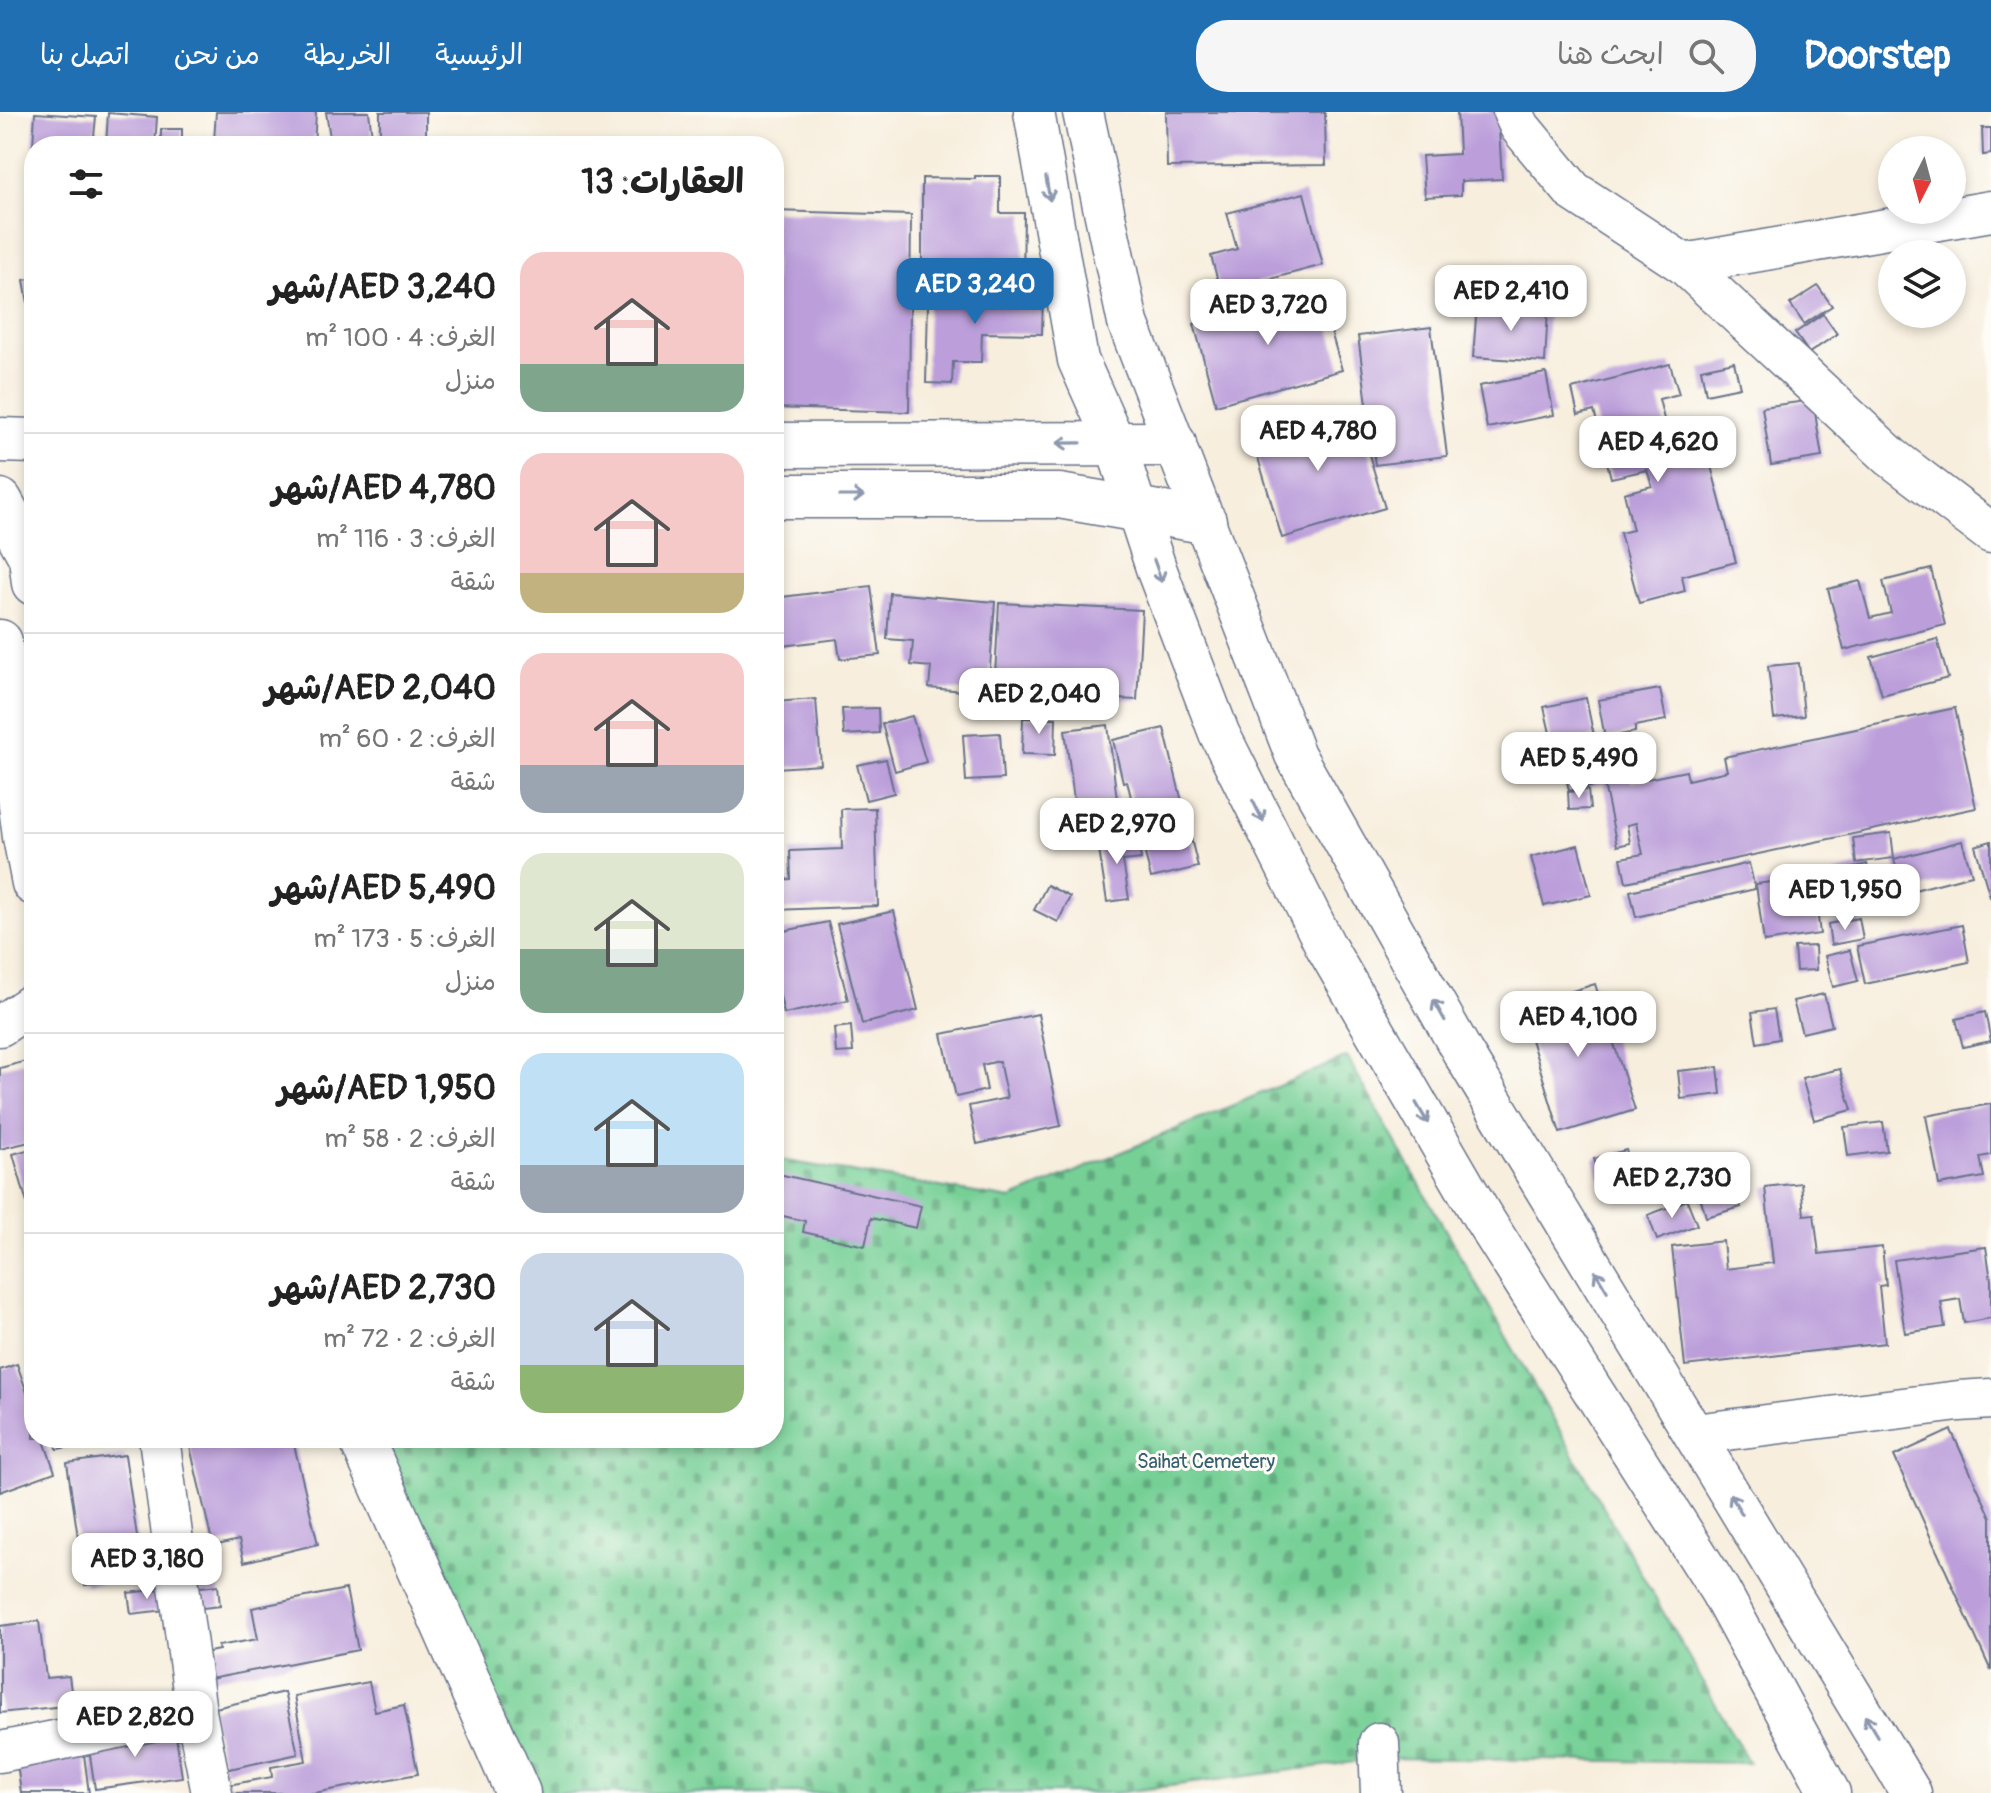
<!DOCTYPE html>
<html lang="ar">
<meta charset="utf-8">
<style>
:root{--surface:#fff;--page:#f6f6f6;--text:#222;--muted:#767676;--line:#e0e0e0;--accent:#1f6fb2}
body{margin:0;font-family:Pangolin,"Playpen Sans Arabic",sans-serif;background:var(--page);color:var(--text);direction:rtl;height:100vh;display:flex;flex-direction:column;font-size:30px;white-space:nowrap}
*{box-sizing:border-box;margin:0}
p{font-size:26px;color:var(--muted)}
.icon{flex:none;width:44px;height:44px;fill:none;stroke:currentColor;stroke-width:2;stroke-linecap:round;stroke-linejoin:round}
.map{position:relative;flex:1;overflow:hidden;direction:ltr}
.details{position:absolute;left:24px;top:24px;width:760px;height:1312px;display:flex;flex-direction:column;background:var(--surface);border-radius:32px;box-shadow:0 4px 12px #0003;direction:rtl}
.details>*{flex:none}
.needle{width:52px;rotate:186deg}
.tools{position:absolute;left:1878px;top:24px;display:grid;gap:16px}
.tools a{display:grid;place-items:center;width:88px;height:88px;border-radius:50%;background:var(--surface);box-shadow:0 4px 12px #0003;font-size:40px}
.price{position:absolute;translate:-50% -68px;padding:0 18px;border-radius:16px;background:#fff;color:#222;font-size:26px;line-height:52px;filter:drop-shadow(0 2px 4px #0008)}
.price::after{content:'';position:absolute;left:50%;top:48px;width:24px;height:18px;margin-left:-12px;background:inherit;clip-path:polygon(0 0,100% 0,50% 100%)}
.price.active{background:var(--accent);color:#fff}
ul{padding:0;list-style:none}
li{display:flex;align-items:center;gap:24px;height:200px;padding:0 40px}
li+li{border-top:2px solid var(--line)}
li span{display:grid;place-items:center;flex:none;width:224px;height:160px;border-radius:24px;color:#555}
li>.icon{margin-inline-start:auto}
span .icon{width:96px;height:96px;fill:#fffc;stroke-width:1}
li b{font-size:34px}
h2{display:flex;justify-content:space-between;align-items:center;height:96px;padding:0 40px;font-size:34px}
header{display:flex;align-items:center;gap:48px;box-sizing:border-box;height:112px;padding:0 40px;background:var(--accent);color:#fff}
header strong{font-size:38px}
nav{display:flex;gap:44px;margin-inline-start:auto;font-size:28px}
.search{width:560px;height:72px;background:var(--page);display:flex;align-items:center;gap:20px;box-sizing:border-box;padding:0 28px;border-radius:32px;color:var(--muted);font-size:30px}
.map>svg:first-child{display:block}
.cemetery{fill:url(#cemetery-stones);stroke:#48807a;stroke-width:2}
.building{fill:#bb9eda}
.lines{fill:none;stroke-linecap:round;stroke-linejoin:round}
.minor-casing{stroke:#68728a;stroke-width:43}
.major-casing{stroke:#68728a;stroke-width:47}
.minor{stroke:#fff;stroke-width:40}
.major{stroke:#fff;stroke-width:44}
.oneway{stroke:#8d97ae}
.labels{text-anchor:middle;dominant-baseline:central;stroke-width:6;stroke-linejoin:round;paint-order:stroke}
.park-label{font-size:20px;fill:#365f6f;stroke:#fdfcf7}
</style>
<header>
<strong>Doorstep</strong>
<div class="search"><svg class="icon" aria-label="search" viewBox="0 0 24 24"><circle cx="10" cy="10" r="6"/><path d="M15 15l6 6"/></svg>ابحث هنا</div>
<nav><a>الرئيسية</a><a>الخريطة</a><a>من نحن</a><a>اتصل بنا</a></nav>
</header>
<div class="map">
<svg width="1991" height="1681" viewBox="0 0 1991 1681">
<defs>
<pattern id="cemetery-stones" width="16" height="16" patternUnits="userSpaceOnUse" patternTransform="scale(2)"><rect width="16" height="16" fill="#76d096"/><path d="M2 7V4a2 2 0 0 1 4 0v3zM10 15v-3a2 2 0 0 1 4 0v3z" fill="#60a97e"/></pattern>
</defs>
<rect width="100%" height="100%" fill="#fdfcf7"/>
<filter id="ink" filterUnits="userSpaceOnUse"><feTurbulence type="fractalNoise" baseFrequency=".0125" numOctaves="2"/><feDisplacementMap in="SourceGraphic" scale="16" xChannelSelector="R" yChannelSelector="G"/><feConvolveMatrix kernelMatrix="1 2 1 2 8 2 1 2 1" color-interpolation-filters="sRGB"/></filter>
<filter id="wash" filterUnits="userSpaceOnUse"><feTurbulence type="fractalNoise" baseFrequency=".006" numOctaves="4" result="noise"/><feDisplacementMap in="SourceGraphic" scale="32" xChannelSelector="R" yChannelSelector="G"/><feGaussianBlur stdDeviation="1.8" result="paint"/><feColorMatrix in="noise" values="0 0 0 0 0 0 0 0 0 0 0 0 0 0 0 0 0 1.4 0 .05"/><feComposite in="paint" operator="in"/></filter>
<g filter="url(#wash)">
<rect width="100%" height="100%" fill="#f7eedd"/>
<path class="cemetery" d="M1347,945L1749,1651L1386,1646L1115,1681H541L370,1326H774V1047L1011,1087Z"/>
<g id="blocks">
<g class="building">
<path d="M216,0H316L314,34L214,29Z"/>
<path d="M326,0H369L372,25L331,32Z"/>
<path d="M380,0H426V30L380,31Z"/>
<path d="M1166,0H1325L1326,53L1167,55Z"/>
<path d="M1457,0H1498L1502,67L1461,69V83L1425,85L1422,44L1459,42Z"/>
<path d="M35,1L96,5L93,34H33Z"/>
<path d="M108,1L157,5L155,34H106Z"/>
<path d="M1982,16H1991V42L1983,43Z"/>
<rect x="161" y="17" width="21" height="17"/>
<path d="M975,64H1000V101H1024L1023,171L922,170V66L975,67Z"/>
<path d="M1304,81L1323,153L1221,180L1211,144L1237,137L1227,101Z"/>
<path d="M774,99L911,103L909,300L774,296Z"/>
<path d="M1479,163H1508L1509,180H1479Z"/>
<path d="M34,166V213H32L24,168Z"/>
<path d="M1818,174L1832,194L1804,212L1790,192Z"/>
<path d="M947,178L1043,181L1042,222L982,221L981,250H953L952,272L926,271L928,192H947Z"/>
<path d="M1319,178L1342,258L1216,293L1194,212Z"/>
<path d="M1477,192L1548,197L1545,250L1473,245Z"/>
<path d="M1823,202L1837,222L1809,241L1795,221Z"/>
<path d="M1431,215L1447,344L1375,353L1358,224Z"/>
<path d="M1734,250L1740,275L1706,282L1701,257Z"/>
<path d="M1670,252L1679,282L1659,287L1672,340L1705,331L1736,450L1682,464L1685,479L1639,491L1620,421L1633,418L1624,381L1652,374L1647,358L1611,366L1594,299L1578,303L1572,277Z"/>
<path d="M1546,261L1554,303L1487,316L1479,274Z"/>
<path d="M1813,288L1822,345L1771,353L1762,295Z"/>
<path d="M1355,296L1385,396L1282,426L1252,326Z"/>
<path d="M1931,457L1945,513L1844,538L1828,477L1860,469L1870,506L1891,501L1883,469Z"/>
<path d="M871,474L880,543L840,547L837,527L774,535V486Z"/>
<path d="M890,481L995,490L988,581L929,576L931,555L911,553L913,529L887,527Z"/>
<path d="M999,491L1142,498L1137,588L994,581Z"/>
<path d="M1937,527L1948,566L1882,583L1871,545Z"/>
<path d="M1799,551L1804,604L1774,607L1768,554Z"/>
<path d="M1660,577L1666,608L1635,614V620L1605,626L1598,588Z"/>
<path d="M1586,586L1594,625L1553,634L1544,595Z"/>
<path d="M816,587L821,653L776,656L774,590Z"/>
<path d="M878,596L879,621L844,623L842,597Z"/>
<path d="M1955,596L1976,696L1626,770L1621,746L1643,742L1636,711L1627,713L1630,731L1617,734L1604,672L1569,679L1564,655L1626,642L1632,670L1686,659L1688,668L1727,659L1724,645Z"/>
<path d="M912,604L926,650L895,659L882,612Z"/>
<path d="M1023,606H1056L1055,643L1022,642Z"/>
<path d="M1108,613L1120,713L1078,719L1065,618Z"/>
<path d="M1164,616L1198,755L1151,766L1127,669L1123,670L1113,628Z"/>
<path d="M1000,621L1003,667L966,669L963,623Z"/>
<path d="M886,647L894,681L866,688L857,653Z"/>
<path d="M1588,678L1590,697L1569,698L1568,680Z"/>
<path d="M875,696L878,794L774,798V768L791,767L790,739L842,737L841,697Z"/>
<path d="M1891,721L1894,746L1856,751L1853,726Z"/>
<path d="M1138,725L1141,747L1123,749L1129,787L1107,790L1098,731Z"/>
<path d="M1962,729L1972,763L1903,781L1894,747Z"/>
<path d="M1991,729V785H1990L1975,734Z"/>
<path d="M1578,733L1591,783L1544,794L1531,745Z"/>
<path d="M1749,751L1755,777L1636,805L1630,779Z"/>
<path d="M1867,752L1874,779L1840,788L1833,761Z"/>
<path d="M1813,764L1820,822L1764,830L1756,772Z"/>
<path d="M1047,773L1070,785L1058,810L1034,798Z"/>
<path d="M894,799L918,898L862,912L837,812Z"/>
<path d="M1859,806L1863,827L1831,833L1828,812Z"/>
<path d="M828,810L848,888L784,902L774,857V821Z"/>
<path d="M1962,813L1969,850L1865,872L1857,834Z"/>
<path d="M1815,834L1816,858L1796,859L1794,835Z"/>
<path d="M1850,838L1858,869L1833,875L1825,844Z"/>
<path d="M1595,872L1635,998L1560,1021L1521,895Z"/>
<path d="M1824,882L1832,914L1802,921L1793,889Z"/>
<path d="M1774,897L1779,927L1757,931L1752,900Z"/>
<path d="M1985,900L1991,929L1963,935L1956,907Z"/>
<path d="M1038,902L1061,1014L977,1032L969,994L1007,986L999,949L982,953L987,978L956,985L942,922Z"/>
<path d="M851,914L853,940L836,941L834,916Z"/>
<path d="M34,947V1029L0,1037V956Z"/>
<path d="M1718,955L1721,982L1681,987L1678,959Z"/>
<path d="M1840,957L1852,998L1814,1008L1802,966Z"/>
<path d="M1991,992V1043L1980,1045L1984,1065L1939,1073L1926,1004Z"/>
<path d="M1883,1010L1887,1039L1848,1044L1844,1015Z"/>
<path d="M34,1036V1112H33L13,1042Z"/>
<path d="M1626,1038L1632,1056L1600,1066L1594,1047Z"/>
<path d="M1731,1060L1741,1095L1706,1105L1696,1070Z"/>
<path d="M774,1061L921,1094L916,1116L871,1106L865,1134L803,1120L805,1109L774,1102Z"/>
<path d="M1801,1071L1804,1103L1814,1102L1819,1142L1882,1135L1886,1173L1879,1174L1885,1231L1685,1254L1672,1135L1723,1129L1726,1157L1773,1151L1765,1075Z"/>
<path d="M1687,1088L1697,1113L1657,1128L1648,1103Z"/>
<path d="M1986,1135L1991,1168V1206L1964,1211L1960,1187L1941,1190L1945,1215L1905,1221L1894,1148Z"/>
<path d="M17,1252L34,1301V1326H43L55,1360L0,1380V1258Z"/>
<path d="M1951,1318L1991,1405V1559L1894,1344Z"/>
<path d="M55,1326H107V1328L57,1337Z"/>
<path d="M188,1326H285L287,1334L294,1333L318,1432L244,1450L239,1428L213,1434Z"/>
<path d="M125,1343L143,1465L85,1473L67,1351Z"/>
<path d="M218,1473L220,1494L185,1498L183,1477Z"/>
<path d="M163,1477L165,1498L131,1502L128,1481Z"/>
<path d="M346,1477L358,1538L200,1569L194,1543L219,1538L218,1534L258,1527L252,1496Z"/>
<path d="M39,1509L46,1566L69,1564L73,1593L0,1601V1514Z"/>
<path d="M369,1570L375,1599L404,1593L418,1662L314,1681H229L228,1673L272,1665L271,1655L306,1649L294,1584Z"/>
<path d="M284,1580L298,1642L225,1658L211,1597Z"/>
<path d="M175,1617L182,1665L95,1677L88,1630Z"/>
<path d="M83,1635L89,1681H21L16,1643Z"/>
</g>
</g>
</g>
<g filter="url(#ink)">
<use href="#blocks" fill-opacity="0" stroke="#68728a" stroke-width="2"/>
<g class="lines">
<g class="minor-casing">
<g id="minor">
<path d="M1034,0L1078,248L1115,331L1157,459L1219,621L1326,835L1482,1104L1720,1479L1830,1681"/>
<path d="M1083,0L1128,211L1295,643L1463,941L1911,1681"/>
<path d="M1513,0L1520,15L1573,79L1684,152L1891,345L1991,421"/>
<path d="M1684,152L1991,99"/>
<path d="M0,914L34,891"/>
<path d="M1694,1322L1959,1289L1991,1287"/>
<path d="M159,1326L196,1600L212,1681"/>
<path d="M1379,1631L1381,1681"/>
<path d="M0,1640L196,1600"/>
</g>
</g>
<g class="major-casing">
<g id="major">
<path d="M0,328L34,329"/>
<path d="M774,333L1174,332"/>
<path d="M774,384H1059L1204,409"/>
<path d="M0,389L31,445L34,471"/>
<path d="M0,530L25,725L34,771"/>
<path d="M361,1326L518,1681"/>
</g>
</g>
<use href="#minor" class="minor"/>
<use href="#major" class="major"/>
</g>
<defs><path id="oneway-shaft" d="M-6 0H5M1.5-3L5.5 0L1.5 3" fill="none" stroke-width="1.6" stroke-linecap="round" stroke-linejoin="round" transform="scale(2)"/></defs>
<g class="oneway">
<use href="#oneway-shaft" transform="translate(1048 77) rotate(80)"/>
<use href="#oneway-shaft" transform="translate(1069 331) rotate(179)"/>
<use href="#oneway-shaft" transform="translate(852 384)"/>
<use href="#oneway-shaft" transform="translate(1158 459) rotate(70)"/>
<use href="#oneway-shaft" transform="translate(1258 699) rotate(63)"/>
<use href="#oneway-shaft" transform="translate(1439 898) rotate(-119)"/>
<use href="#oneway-shaft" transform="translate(1422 1001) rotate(60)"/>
<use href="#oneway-shaft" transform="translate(1601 1169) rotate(-121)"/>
<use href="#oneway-shaft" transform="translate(1736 1392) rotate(-121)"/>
<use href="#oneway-shaft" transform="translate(1871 1614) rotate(-121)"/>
</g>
</g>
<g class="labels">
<g class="park-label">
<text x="1206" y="1349">Saihat Cemetery</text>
</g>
</g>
</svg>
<div class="tools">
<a><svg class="needle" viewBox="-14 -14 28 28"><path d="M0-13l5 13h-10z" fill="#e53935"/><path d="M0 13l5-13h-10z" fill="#767676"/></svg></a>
<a><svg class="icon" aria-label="layers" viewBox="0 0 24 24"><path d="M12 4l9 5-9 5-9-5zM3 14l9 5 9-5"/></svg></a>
</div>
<b class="price active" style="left:975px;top:214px">AED 3,240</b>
<b class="price" style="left:1511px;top:221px">AED 2,410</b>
<b class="price" style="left:1268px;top:235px">AED 3,720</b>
<b class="price" style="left:1318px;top:361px">AED 4,780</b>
<b class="price" style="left:1658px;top:372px">AED 4,620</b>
<b class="price" style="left:1039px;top:624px">AED 2,040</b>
<b class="price" style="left:1579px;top:688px">AED 5,490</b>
<b class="price" style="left:1117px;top:754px">AED 2,970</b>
<b class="price" style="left:1845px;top:820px">AED 1,950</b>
<b class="price" style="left:1578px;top:947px">AED 4,100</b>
<b class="price" style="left:1672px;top:1108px">AED 2,730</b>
<b class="price" style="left:147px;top:1489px">AED 3,180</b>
<b class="price" style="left:135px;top:1647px">AED 2,820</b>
<section class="details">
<h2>العقارات: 13<svg class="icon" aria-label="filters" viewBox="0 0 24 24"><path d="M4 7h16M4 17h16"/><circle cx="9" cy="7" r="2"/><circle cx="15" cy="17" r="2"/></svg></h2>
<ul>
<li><span style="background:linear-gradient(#f6c9c9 70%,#7fa58c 0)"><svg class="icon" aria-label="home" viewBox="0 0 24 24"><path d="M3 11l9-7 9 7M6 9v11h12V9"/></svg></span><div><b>AED 3,240/شهر</b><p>الغرف: 4 · 100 m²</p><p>منزل</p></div></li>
<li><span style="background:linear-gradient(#f6c9c9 75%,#c2b280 0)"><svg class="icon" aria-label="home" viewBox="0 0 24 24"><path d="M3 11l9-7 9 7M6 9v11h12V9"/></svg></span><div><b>AED 4,780/شهر</b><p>الغرف: 3 · 116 m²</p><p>شقة</p></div></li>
<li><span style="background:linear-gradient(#f6c9c9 70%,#9aa5b1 0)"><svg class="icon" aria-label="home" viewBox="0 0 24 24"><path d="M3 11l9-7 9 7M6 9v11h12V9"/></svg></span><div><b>AED 2,040/شهر</b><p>الغرف: 2 · 60 m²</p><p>شقة</p></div></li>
<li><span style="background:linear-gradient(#dfe7d0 60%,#7fa58c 0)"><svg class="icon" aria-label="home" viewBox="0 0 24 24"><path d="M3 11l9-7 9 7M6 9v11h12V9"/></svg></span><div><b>AED 5,490/شهر</b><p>الغرف: 5 · 173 m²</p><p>منزل</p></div></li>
<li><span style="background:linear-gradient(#bfe0f5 70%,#9aa5b1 0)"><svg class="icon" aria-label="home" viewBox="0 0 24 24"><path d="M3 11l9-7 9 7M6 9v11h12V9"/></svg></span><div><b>AED 1,950/شهر</b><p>الغرف: 2 · 58 m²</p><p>شقة</p></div></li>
<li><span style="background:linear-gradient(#c9d6e8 70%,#8fb573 0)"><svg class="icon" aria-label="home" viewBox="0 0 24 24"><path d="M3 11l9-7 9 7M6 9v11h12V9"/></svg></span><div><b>AED 2,730/شهر</b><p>الغرف: 2 · 72 m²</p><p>شقة</p></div></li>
</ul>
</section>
</div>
